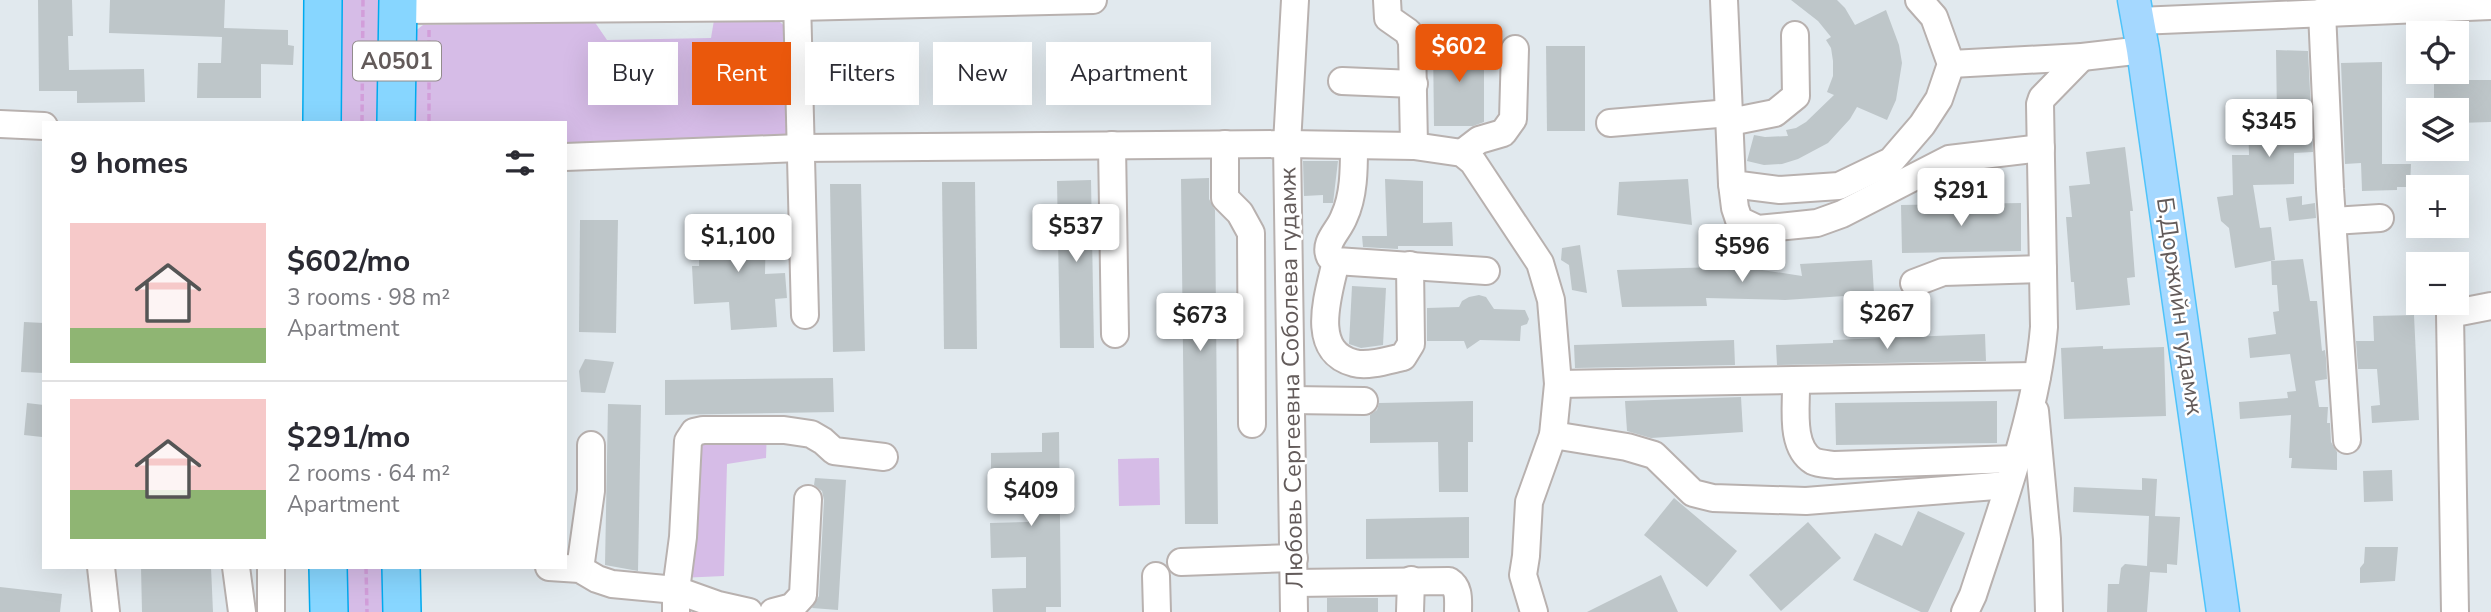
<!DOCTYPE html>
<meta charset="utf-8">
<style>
:root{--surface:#fff;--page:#f7f7f7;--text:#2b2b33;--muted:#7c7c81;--line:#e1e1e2;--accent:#ea580c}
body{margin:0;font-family:"Nunito Sans",sans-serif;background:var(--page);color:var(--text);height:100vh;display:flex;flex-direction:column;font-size:26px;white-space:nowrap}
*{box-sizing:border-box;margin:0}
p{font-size:23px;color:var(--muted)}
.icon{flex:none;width:38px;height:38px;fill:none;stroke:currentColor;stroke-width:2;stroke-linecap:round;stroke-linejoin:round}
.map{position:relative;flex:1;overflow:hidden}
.sheet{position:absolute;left:42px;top:121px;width:525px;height:448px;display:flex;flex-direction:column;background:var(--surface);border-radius:0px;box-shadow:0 7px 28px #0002}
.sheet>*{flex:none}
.banner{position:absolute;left:588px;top:42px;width:665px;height:63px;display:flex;gap:14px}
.buttons{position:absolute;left:2406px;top:21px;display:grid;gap:14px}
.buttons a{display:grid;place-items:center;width:63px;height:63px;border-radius:0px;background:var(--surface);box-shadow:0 7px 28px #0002;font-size:35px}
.price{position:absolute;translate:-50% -60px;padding:0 16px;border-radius:7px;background:#fff;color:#222;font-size:23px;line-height:46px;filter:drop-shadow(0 2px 4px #0008)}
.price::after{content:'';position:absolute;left:50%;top:42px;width:21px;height:16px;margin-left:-10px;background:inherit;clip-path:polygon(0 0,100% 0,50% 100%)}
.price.on{background:var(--accent);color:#fff}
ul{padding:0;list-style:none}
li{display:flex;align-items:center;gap:21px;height:175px;padding:0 28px}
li+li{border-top:2px solid var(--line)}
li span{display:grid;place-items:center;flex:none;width:196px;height:140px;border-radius:0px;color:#555}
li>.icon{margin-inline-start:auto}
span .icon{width:84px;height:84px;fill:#fffc;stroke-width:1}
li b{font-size:30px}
h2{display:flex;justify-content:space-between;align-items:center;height:84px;padding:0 28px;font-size:30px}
.chip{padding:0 24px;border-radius:0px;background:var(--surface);box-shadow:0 7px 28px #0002;font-size:24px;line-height:63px}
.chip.on{background:var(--accent);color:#fff}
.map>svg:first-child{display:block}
.green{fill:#d6bce7}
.building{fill:#bec6c9}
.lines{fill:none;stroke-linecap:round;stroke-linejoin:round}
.minor-casing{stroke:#b8b1af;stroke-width:30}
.major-casing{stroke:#4ec3fa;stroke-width:35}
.highway-casing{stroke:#00aaef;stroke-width:40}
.path{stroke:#d29eda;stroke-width:3.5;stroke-dasharray:7 3.5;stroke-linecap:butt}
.minor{stroke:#fff;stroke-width:26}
.major{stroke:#a5d8ff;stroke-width:32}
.highway{stroke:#87d6ff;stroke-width:37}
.labels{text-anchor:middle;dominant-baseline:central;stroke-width:5;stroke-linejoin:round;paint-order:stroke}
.shield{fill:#fff;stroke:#928c8c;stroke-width:2}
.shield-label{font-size:23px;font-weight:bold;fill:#635b5a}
.street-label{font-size:24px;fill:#635b5a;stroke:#fff}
</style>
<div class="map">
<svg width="2491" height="612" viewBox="0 0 2491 612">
<rect width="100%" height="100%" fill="#e1e9ee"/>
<g class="green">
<path d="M342,0H384V122H340Z"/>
<path d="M775,18L786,27L789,134L785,140L565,147V122H412L414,32L423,25L594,21L607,40L711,38L714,20Z"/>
<path d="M681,424L767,428L766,458L727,464L724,576L679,578Z"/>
<path d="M1159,458L1160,505L1119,506L1118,459Z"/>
<path d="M345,567H389V612H346Z"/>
</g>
<g class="building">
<path d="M38,0H72L73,36H68L69,70L144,69L145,102L77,103V91H39Z"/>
<path d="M110,0H225L224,28L288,30V45L294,46L293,65L261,64V98H197L198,63H221L222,37L109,33Z"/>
<path d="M1791,0H1837L1845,8L1855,25L1886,10L1899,45L1902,63L1896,100L1887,120L1857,107L1850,119L1828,143L1798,159L1782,164L1764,165L1747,161L1754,135L1765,137L1788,136L1786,130L1796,128L1806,122L1834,95L1827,92L1833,76V61L1831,48L1826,40L1831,37L1818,21Z"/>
<path d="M1433,43H1484V122L1473,126H1434Z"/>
<path d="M1546,46H1585V131H1547Z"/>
<path d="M2276,50L2308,51L2313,152L2294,153V184L2253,185L2260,228L2271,227L2275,260L2235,268L2229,228L2221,221L2217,197L2233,195L2232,155H2249L2248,118L2277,117Z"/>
<path d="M2382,62V164H2411L2410,187H2397V190L2362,191L2361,163L2345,164L2341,63Z"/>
<path d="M2434,80H2491V122L2457,123V110H2434Z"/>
<path d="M2125,147L2133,211H2130L2135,277L2127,278L2130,305L2076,310L2074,282H2071L2066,217H2072L2069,186L2090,184L2086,152Z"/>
<path d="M1303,161H1338L1333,203H1323V195L1304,196Z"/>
<path d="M1209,178V199L1215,210L1218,524H1185L1181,179Z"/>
<path d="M1385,179L1423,181V223L1452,222L1453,246H1398V249L1363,247L1362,236H1387Z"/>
<path d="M1688,179L1692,225L1617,215L1619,182Z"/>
<path d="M1091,180L1094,348H1060L1057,181Z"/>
<path d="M942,182H975L977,349H944Z"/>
<path d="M830,184H861L865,351L833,352Z"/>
<path d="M2302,196V205L2315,203L2316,218L2289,221L2286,198Z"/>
<path d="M2021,203V251L1902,253L1901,205Z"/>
<path d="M580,220H618L616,333L579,332Z"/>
<path d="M700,221L766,223L765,274L785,273L787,298L775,299L777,327L731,330L729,302L694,304L692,266H699Z"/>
<path d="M1580,245L1587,293L1572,290L1569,265L1561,260L1562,248Z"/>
<path d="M2303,259L2310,301H2317L2322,351L2325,350L2326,358L2327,379L2315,381L2319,407H2328L2327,423H2330L2331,442L2337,452V470L2291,468L2292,458H2289L2291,415L2240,419L2239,402L2288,398L2287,392L2296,391L2290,354L2250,358L2248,338L2276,334L2273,312L2279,311L2277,285H2272L2271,261Z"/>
<path d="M1872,260L1874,294L1785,300L1706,298L1707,306L1622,307L1617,270L1717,267V263L1802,276L1800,264Z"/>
<path d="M1352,286L1386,288L1383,345L1361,348L1349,344Z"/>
<path d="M1479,295L1486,297L1494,309L1525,310L1529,319L1527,324L1521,326L1520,341L1480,340L1467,349L1464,341H1427V308L1459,307L1462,301L1469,297Z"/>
<path d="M2414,315L2419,420L2372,423L2371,406L2380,405L2377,369H2358L2356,341H2374L2373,316Z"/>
<path d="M24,322L44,323V373L21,372Z"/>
<path d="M1985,334L1986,361L1777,365L1776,345L1833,343V340Z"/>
<path d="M1734,340L1735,365L1575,368L1574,345Z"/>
<path d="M2103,346V349L2164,347L2166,416L2064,419L2061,348Z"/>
<path d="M585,359L614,362L605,393L581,392L579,371Z"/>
<path d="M833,378L834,412L665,415V380Z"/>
<path d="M1741,397L1743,432L1651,438L1627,431L1625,401Z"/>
<path d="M1473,401V442H1468V492H1439L1438,442L1370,443V415L1377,410L1379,403Z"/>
<path d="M1997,401V443L1836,445L1835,403Z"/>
<path d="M27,403L44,405L42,437L24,435Z"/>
<path d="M608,404L641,405L638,571L605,565Z"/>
<path d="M1059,432L1061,607H1046V612H993L992,589L1026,588V557L991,558L990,523L1028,522L1027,484L991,485V453L1042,452V433Z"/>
<path d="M2392,470L2393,501L2364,502L2363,471Z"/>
<path d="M815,478L846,480L838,610L812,608L819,596L824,500L822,491L814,485Z"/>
<path d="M2142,478L2157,479L2155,516L2180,517L2177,565L2167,564V573L2150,572L2147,612H2107L2108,584H2119L2121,568L2125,564L2147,566L2149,516L2073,512L2074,487L2142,490Z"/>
<path d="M1674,498L1737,551L1707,587L1644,535Z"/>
<path d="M1918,511L1965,533L1928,612H1921L1853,580L1875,533L1902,546Z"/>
<path d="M1469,517V558L1366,559V519Z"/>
<path d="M1808,522L1841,558L1781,611L1749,575Z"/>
<path d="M2365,547H2398L2395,581L2360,583V568L2364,563Z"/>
<path d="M141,567H211L213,612H142Z"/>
<path d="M1661,575L1678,612H1587Z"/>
<path d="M0,587L62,594L60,612H0Z"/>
<rect x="1327" y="598" width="51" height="14"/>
</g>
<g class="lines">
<g class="minor-casing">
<g id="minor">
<path d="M797,0L805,315"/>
<path d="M1387,0L1388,18L1408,32L1412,42L1414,146"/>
<path d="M1724,0L1732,184L1780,190L1839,186L1891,161L1922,125L1939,99L1951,64L1934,17L1919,0"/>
<path d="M398,10L797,7L1093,0"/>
<path d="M2322,12L2330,189L2347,440"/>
<path d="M2138,21L2491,6"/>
<path d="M1951,64L2082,57L2143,50"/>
<path d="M1342,81L1414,84"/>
<path d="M1730,122L1775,113L1796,96L1795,35"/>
<path d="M1610,123L1730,113"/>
<path d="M0,124L44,126"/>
<path d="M1225,144V198L1240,213L1251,233L1252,424"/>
<path d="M1112,145L1115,334"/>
<path d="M1354,146C1354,169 1354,196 1344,217C1339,231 1323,242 1330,257L1336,261L1486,271"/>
<path d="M1462,153L1479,140L1503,133L1513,119L1515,49"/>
<path d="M565,157L800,148L1287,144L1414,146L1462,153L1473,162L1540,263L1551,300L1558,384L1553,435L1529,502L1526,556L1523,575L1534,612"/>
<path d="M1732,184L1735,208L1739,220L1758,229L1817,223L1842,214L1949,159L2041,148"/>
<path d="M2333,221L2380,218"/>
<path d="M1336,261C1329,293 1308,351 1354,363C1368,367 1389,360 1403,357L1411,344L1410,265"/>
<path d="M1914,283L1943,272L2043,269"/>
<path d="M1796,380C1797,404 1789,446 1813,461C1819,464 1828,464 1835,465L2016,459"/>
<path d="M1558,384L2037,376"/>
<path d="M1291,400L1364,401"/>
<path d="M2035,411L2047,539L2049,612"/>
<path d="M1553,435L1627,447L1654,455L1693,493L1713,498L1806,501L2008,485"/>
<path d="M1181,562L1294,558"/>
<path d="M101,567L106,612"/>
<path d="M236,567L242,612"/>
<path d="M271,567V612"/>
<path d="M549,567L580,569L597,579L612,584L676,590L718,605L749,612"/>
<path d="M580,569L591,491V445"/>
<path d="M1156,576L1157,612"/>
<path d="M1294,583L1449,581C1460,588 1458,600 1458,612"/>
<path d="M676,612V590L683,537L688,441L694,432L703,430H784L811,434L823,441L834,451L884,457"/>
<path d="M773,612L792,607L803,595L808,499"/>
<path d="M1294,612L1287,144L1295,0"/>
<path d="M1410,612L1411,580"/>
<path d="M1965,612L1973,595C2000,512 2037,413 2044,327L2040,104L2042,98L2082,57"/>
<path d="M2455,612L2450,314L2491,306"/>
</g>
</g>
<g class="major-casing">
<path id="major" d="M2134,0L2143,50L2223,612"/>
</g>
<g class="highway-casing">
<g id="highway">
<path d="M322,122L323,0"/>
<path d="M396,122L398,0"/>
<path d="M328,567L329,612"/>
<path d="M401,567L402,612"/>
</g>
</g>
<g class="path">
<path d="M429,30V122"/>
<path d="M362,122L363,0"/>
<path d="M366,567L367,612"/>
</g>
<use href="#minor" class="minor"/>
<use href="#major" class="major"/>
<use href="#highway" class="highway"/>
</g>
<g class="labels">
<rect class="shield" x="353" y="41.5" width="88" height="39" rx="5"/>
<g class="shield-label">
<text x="397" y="61">A0501</text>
</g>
<g class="street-label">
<text transform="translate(2180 306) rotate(82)">Б.Доржийн гудамж</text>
<text transform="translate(1291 378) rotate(-91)">Любовь Сергеевна Соболева гудамж</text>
</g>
</g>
</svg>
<div class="buttons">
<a><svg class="icon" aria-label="locate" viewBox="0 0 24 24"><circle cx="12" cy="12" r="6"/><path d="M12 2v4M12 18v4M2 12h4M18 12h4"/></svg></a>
<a><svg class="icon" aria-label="layers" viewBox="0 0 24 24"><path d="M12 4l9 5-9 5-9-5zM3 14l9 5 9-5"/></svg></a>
<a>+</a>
<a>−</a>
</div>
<b class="price on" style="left:1459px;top:84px">$602</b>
<b class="price" style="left:2269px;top:159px">$345</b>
<b class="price" style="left:1961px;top:228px">$291</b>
<b class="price" style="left:1076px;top:264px">$537</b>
<b class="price" style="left:738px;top:274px">$1,100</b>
<b class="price" style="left:1742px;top:284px">$596</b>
<b class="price" style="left:1887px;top:351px">$267</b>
<b class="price" style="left:1200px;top:353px">$673</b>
<b class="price" style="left:1031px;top:528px">$409</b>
<div class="banner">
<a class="chip">Buy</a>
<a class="chip on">Rent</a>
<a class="chip">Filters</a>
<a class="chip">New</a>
<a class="chip">Apartment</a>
</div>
<section class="sheet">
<h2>9 homes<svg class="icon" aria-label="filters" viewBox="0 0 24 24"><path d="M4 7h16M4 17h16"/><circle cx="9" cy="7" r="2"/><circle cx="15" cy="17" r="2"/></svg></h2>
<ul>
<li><span style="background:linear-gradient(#f6c9c9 75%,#8fb573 0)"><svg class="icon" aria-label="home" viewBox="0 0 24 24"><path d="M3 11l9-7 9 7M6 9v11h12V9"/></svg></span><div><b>$602/mo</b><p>3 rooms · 98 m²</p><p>Apartment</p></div></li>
<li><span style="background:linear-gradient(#f6c9c9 65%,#8fb573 0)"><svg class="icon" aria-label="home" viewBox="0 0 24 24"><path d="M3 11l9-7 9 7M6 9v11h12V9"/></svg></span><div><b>$291/mo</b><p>2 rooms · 64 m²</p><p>Apartment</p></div></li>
</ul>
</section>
</div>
